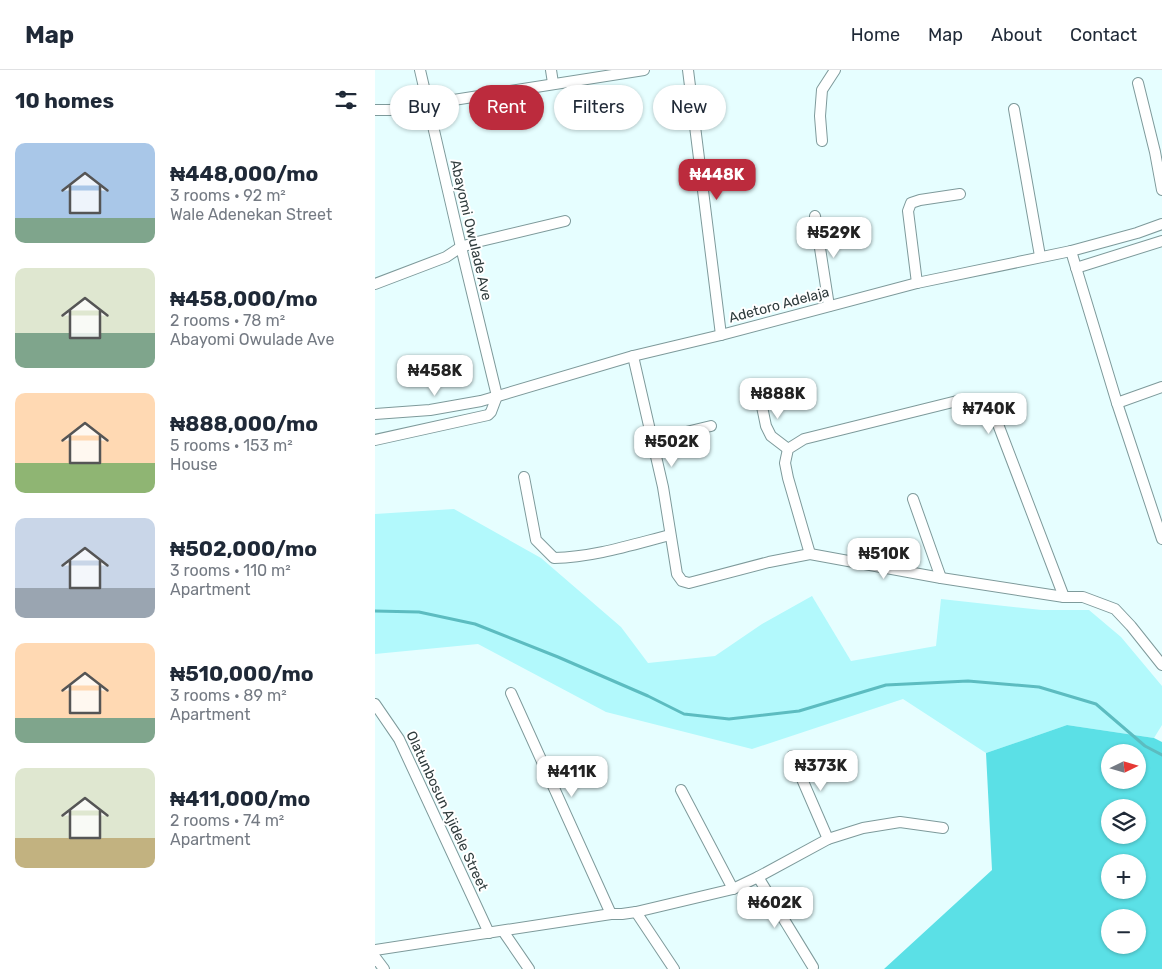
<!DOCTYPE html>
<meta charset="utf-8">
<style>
:root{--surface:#fff;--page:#f6f6f7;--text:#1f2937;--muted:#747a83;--line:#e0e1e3;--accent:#bc2b3d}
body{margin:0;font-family:Rubik,sans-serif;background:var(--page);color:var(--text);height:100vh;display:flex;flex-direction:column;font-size:19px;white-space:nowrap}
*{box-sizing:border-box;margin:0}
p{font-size:16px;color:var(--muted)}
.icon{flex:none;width:28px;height:28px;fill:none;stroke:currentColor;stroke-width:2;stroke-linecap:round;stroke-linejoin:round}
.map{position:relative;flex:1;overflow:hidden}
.side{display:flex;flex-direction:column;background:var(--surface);width:375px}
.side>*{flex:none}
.banner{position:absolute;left:15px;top:15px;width:475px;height:45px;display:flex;gap:10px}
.needle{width:32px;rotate:85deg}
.fabs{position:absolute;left:726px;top:674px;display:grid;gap:10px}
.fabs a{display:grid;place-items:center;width:45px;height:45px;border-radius:50%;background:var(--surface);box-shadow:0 1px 4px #0004;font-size:25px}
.price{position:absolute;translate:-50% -42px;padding:0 11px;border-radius:10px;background:#fff;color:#222;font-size:16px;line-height:32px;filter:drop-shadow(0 1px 2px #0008)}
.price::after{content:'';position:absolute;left:50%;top:30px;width:15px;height:11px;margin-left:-8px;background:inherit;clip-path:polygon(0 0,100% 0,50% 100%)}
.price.selected{background:var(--accent);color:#fff}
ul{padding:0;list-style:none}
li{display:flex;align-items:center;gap:15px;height:125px;padding:0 15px}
li span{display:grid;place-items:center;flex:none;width:140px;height:100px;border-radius:10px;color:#555}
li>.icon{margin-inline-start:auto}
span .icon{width:60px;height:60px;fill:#fffc;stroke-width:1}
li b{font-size:21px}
h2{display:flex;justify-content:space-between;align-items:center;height:60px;padding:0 15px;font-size:21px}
.pill{padding:0 18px;border-radius:22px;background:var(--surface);box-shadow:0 1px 4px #0004;font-size:18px;line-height:45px}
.pill.selected{background:var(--accent);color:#fff}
header{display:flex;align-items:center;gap:30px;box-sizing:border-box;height:70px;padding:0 25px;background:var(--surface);border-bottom:1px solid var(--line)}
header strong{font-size:24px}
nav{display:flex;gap:28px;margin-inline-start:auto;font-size:18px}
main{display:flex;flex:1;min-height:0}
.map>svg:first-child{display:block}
.green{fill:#b2f9fc}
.forest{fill:#5be0e6;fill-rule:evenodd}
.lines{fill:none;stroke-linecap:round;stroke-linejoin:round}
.stream{stroke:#5cbcc0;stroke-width:3}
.street-casing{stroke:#7e9a9b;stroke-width:12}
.street{stroke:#fff;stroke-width:10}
.labels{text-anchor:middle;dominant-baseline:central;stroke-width:4;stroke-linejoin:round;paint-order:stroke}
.street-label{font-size:14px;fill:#2f3b3c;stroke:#fff}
</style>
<header>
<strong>Map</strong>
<nav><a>Home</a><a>Map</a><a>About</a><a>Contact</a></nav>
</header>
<main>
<section class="side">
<h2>10 homes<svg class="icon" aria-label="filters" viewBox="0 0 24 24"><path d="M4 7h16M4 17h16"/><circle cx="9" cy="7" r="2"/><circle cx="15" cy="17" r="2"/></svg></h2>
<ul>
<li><span style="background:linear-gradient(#a9c7e8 75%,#7fa58c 0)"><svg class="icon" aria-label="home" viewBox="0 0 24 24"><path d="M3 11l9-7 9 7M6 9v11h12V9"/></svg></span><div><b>₦448,000/mo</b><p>3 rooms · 92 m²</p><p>Wale Adenekan Street</p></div></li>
<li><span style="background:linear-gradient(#dfe7d0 65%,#7fa58c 0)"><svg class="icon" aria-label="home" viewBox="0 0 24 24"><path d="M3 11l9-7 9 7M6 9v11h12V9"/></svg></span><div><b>₦458,000/mo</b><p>2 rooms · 78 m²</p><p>Abayomi Owulade Ave</p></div></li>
<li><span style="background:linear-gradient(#ffd9b3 70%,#8fb573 0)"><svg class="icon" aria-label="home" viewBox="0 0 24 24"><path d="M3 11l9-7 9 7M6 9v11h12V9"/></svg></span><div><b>₦888,000/mo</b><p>5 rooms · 153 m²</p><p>House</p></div></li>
<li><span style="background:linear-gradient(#c9d6e8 70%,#9aa5b1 0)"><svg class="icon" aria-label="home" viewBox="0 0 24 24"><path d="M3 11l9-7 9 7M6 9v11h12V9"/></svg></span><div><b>₦502,000/mo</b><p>3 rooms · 110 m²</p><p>Apartment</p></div></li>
<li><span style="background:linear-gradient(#ffd9b3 75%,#7fa58c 0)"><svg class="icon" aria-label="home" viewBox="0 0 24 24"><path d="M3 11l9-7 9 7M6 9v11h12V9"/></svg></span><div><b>₦510,000/mo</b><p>3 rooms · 89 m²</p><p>Apartment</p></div></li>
<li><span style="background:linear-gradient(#dfe7d0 70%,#c2b280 0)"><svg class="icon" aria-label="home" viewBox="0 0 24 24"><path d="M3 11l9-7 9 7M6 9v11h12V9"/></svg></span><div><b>₦411,000/mo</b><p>2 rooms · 74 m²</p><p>Apartment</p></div></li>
</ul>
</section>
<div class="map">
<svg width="787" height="899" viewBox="0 0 787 899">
<rect width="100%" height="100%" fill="#e6feff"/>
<path class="green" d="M79,439L166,488L246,557L273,593L340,586L387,554L437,526L476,591L561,576L566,529L667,540H714L746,567L787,616V655L779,668L692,655L611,683L528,629L377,679L231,642L103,574L0,584V444Z"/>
<path class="forest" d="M692,655L779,668L787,672V899H509L617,800L611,683ZM735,682H762V710H735ZM735,738H762V765H735ZM735,792H762V820H735ZM735,848H762V875H735Z"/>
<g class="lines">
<path class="stream" d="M0,541L44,542L100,554L183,587L273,626L309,644L354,649L424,641L511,615L593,611L664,617L721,634L770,676L787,685"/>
<g class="street-casing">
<g id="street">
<path d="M45,0L86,177L122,326"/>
<path d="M176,0L178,13"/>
<path d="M313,0L346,265"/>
<path d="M763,13L780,82L787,120"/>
<path d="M639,39L665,186"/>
<path d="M0,40H15L269,0"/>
<path d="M447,71L445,46L447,20L460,0"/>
<path d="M440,146L454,236"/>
<path d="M696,181L742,333L787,469"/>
<path d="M701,198L787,171"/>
<path d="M542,213L533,141L536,133L545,130L585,124"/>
<path d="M0,214L71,187L86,177L102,172L190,151"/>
<path d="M258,286L288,417L302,504L307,511L314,513L394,492L435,484L566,508L689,527"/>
<path d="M385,327L391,356L396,366L413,379"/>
<path d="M742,333L787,317"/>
<path d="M0,344L55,340L106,331L258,286L346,265L542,213L696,181L762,163L787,154"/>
<path d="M0,370L113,345L116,342L122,326"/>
<path d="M278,370L336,356"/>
<path d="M149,407L161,470L179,488C219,487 256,475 295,465"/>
<path d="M538,429L566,508"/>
<path d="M435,484L413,408L410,393L413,379L429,369L582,331L609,330L616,338L621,349L689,527H708L740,539L756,556L787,595"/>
<path d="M136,623L236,844"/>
<path d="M0,634L24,669L114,863"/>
<path d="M417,686L453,769"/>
<path d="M306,720L358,819"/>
<path d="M383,807L438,897"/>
<path d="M261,842L299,899"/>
<path d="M128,861L154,899"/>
<path d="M0,880L236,844H247L261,842L358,819L383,807L453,769L488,758L525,752L568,758"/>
<path d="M0,887L9,899"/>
</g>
</g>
<use href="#street" class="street"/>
</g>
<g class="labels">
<g class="street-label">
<text transform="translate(96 160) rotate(77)">Abayomi Owulade Ave</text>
<text transform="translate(404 235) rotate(-15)">Adetoro Adelaja</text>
<text transform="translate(72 741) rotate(65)">Olatunbosun Ajidele Street</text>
</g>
</g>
</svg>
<div class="fabs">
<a><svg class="needle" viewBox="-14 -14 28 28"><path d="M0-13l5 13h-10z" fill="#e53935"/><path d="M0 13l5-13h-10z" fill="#747a83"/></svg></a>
<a><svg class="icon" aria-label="layers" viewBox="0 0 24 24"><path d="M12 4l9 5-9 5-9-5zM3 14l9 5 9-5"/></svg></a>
<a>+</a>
<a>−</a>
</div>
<b class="price selected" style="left:342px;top:131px">₦448K</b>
<b class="price" style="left:459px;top:189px">₦529K</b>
<b class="price" style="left:60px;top:327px">₦458K</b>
<b class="price" style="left:403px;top:350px">₦888K</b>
<b class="price" style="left:614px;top:365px">₦740K</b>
<b class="price" style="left:297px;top:398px">₦502K</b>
<b class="price" style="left:509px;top:510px">₦510K</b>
<b class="price" style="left:446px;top:722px">₦373K</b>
<b class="price" style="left:197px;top:728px">₦411K</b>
<b class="price" style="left:400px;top:859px">₦602K</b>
<div class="banner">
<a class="pill">Buy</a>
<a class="pill selected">Rent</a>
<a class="pill">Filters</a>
<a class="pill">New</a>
</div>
</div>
</main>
